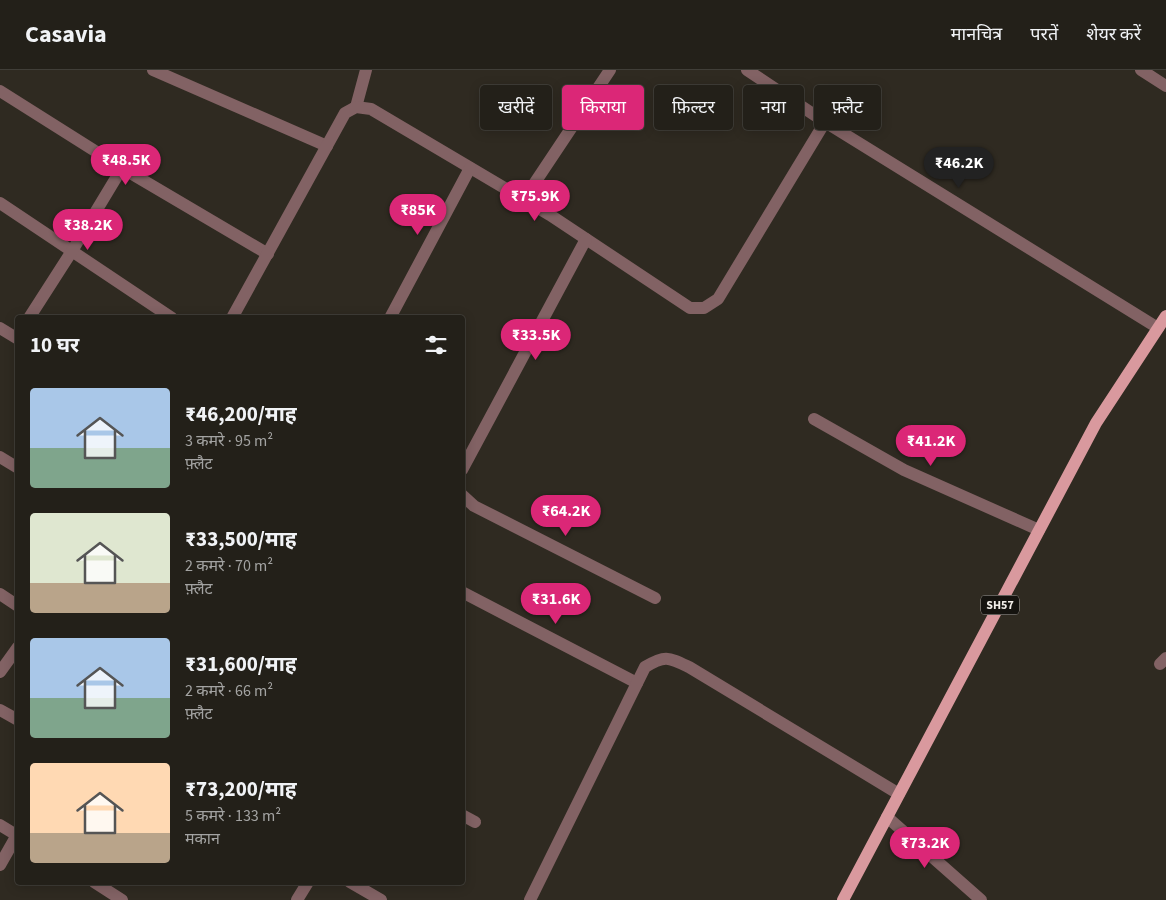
<!DOCTYPE html>
<html lang="hi">
<meta charset="utf-8">
<style>
:root{--surface:#232019;--page:#2f2d26;--text:#f1f3f6;--muted:#a3a3a2;--line:#403e38;--accent:#db2777}
body{margin:0;font-family:"Source Sans 3","Noto Sans Devanagari",sans-serif;background:var(--page);color:var(--text);height:100vh;display:flex;flex-direction:column;font-size:19px;white-space:nowrap}
*{box-sizing:border-box;margin:0}
p{font-size:16px;color:var(--muted)}
.icon{flex:none;width:28px;height:28px;fill:none;stroke:currentColor;stroke-width:2;stroke-linecap:round;stroke-linejoin:round}
.map{position:relative;flex:1;overflow:hidden}
.panel{position:absolute;left:15px;top:245px;width:450px;height:570px;display:flex;flex-direction:column;background:var(--surface);border-radius:5px;box-shadow:0 2px 12px #0003,0 0 0 1px var(--line)}
.panel>*{flex:none}
.guide{position:absolute;left:480px;top:15px;width:475px;height:45px;display:flex;gap:10px}
.price{position:absolute;translate:-50% -42px;padding:0 11px;border-radius:18px;background:var(--accent);color:#fff;font-size:16px;line-height:32px;filter:drop-shadow(0 1px 2px #0008)}
.price::after{content:'';position:absolute;left:50%;top:30px;width:15px;height:11px;margin-left:-8px;background:inherit;clip-path:polygon(0 0,100% 0,50% 100%)}
.price.selected{background:#222;color:#fff}
ul{padding:0;list-style:none}
li{display:flex;align-items:center;gap:15px;height:125px;padding:0 15px}
li span{display:grid;place-items:center;flex:none;width:140px;height:100px;border-radius:5px;color:#555}
li>.icon{margin-inline-start:auto}
span .icon{width:60px;height:60px;fill:#fffc;stroke-width:1}
li b{font-size:21px}
h2{display:flex;justify-content:space-between;align-items:center;height:60px;padding:0 15px;font-size:21px}
.tag{padding:0 18px;border-radius:5px;background:var(--surface);box-shadow:0 2px 12px #0003,0 0 0 1px var(--line);font-size:18px;line-height:45px}
.tag.selected{background:var(--accent);color:#fff}
header{display:flex;align-items:center;gap:30px;box-sizing:border-box;height:70px;padding:0 25px;background:var(--surface);border-bottom:1px solid var(--line)}
header strong{font-size:24px}
nav{display:flex;gap:28px;margin-inline-start:auto;font-size:18px}
.map>svg:first-child{display:block}
.lines{fill:none;stroke-linecap:round;stroke-linejoin:round}
.street{stroke:#826264;stroke-width:12}
.primary{stroke:#d9999e;stroke-width:12}
.labels{text-anchor:middle;dominant-baseline:central;stroke-width:5;stroke-linejoin:round;paint-order:stroke}
.shield{fill:#15130f;stroke:#b0aca8;stroke-width:1}
.shield-label{font-size:12px;font-weight:bold;fill:#f2eee9}
</style>
<header>
<strong>Casavia</strong>
<nav><a>मानचित्र</a><a>परतें</a><a>शेयर करें</a></nav>
</header>
<div class="map">
<svg width="1166" height="830" viewBox="0 0 1166 830">
<rect width="100%" height="100%" fill="#2f2a21"/>
<g class="lines">
<g class="street">
<path d="M153,0L327,76"/>
<path d="M747,0L825,52L1158,258"/>
<path d="M1141,0L1166,16"/>
<path d="M0,21L122,98L268,184"/>
<path d="M356,37L366,0"/>
<path d="M524,129L610,0"/>
<path d="M0,133L172,248"/>
<path d="M29,248L72,181L122,98"/>
<path d="M232,248L345,43L356,37L371,39L550,145L690,238H704L718,229L825,52"/>
<path d="M390,248L470,98"/>
<path d="M0,258L18,269"/>
<path d="M814,349L904,400L1039,460"/>
<path d="M0,387L18,398"/>
<path d="M462,400L586,169"/>
<path d="M462,425L474,436L655,528"/>
<path d="M462,522L637,613"/>
<path d="M0,524L18,536"/>
<path d="M1160,594L1166,588"/>
<path d="M0,602L18,577"/>
<path d="M0,640L18,650"/>
<path d="M462,745L475,752"/>
<path d="M887,747L981,830"/>
<path d="M0,755L18,766"/>
<path d="M0,795L17,765"/>
<path d="M94,812L122,830"/>
<path d="M350,812L381,830"/>
<path d="M297,830L308,812"/>
<path d="M530,830L645,597C665,585 668,587 689,597L899,724"/>
</g>
<path class="primary" d="M843,830L1096,353L1166,246"/>
</g>
<g class="labels">
<rect class="shield" x="981" y="525.5" width="38" height="19" rx="4"/>
<g class="shield-label">
<text x="1000" y="535">SH57</text>
</g>
</g>
</svg>
<b class="price" style="left:126px;top:116px">₹48.5K</b>
<b class="price selected" style="left:959px;top:119px">₹46.2K</b>
<b class="price" style="left:535px;top:152px">₹75.9K</b>
<b class="price" style="left:418px;top:166px">₹85K</b>
<b class="price" style="left:88px;top:181px">₹38.2K</b>
<b class="price" style="left:536px;top:291px">₹33.5K</b>
<b class="price" style="left:931px;top:397px">₹41.2K</b>
<b class="price" style="left:566px;top:467px">₹64.2K</b>
<b class="price" style="left:556px;top:555px">₹31.6K</b>
<b class="price" style="left:925px;top:799px">₹73.2K</b>
<div class="guide">
<a class="tag">खरीदें</a>
<a class="tag selected">किराया</a>
<a class="tag">फ़िल्टर</a>
<a class="tag">नया</a>
<a class="tag">फ़्लैट</a>
</div>
<section class="panel">
<h2>10 घर<svg class="icon" aria-label="filters" viewBox="0 0 24 24"><path d="M4 7h16M4 17h16"/><circle cx="9" cy="7" r="2"/><circle cx="15" cy="17" r="2"/></svg></h2>
<ul>
<li><span style="background:linear-gradient(#a9c7e8 60%,#7fa58c 0)"><svg class="icon" aria-label="home" viewBox="0 0 24 24"><path d="M3 11l9-7 9 7M6 9v11h12V9"/></svg></span><div><b>₹46,200/माह</b><p>3 कमरे · 95 m²</p><p>फ़्लैट</p></div></li>
<li><span style="background:linear-gradient(#dfe7d0 70%,#b9a48a 0)"><svg class="icon" aria-label="home" viewBox="0 0 24 24"><path d="M3 11l9-7 9 7M6 9v11h12V9"/></svg></span><div><b>₹33,500/माह</b><p>2 कमरे · 70 m²</p><p>फ़्लैट</p></div></li>
<li><span style="background:linear-gradient(#a9c7e8 60%,#7fa58c 0)"><svg class="icon" aria-label="home" viewBox="0 0 24 24"><path d="M3 11l9-7 9 7M6 9v11h12V9"/></svg></span><div><b>₹31,600/माह</b><p>2 कमरे · 66 m²</p><p>फ़्लैट</p></div></li>
<li><span style="background:linear-gradient(#ffd9b3 70%,#b9a48a 0)"><svg class="icon" aria-label="home" viewBox="0 0 24 24"><path d="M3 11l9-7 9 7M6 9v11h12V9"/></svg></span><div><b>₹73,200/माह</b><p>5 कमरे · 133 m²</p><p>मकान</p></div></li>
</ul>
</section>
</div>
